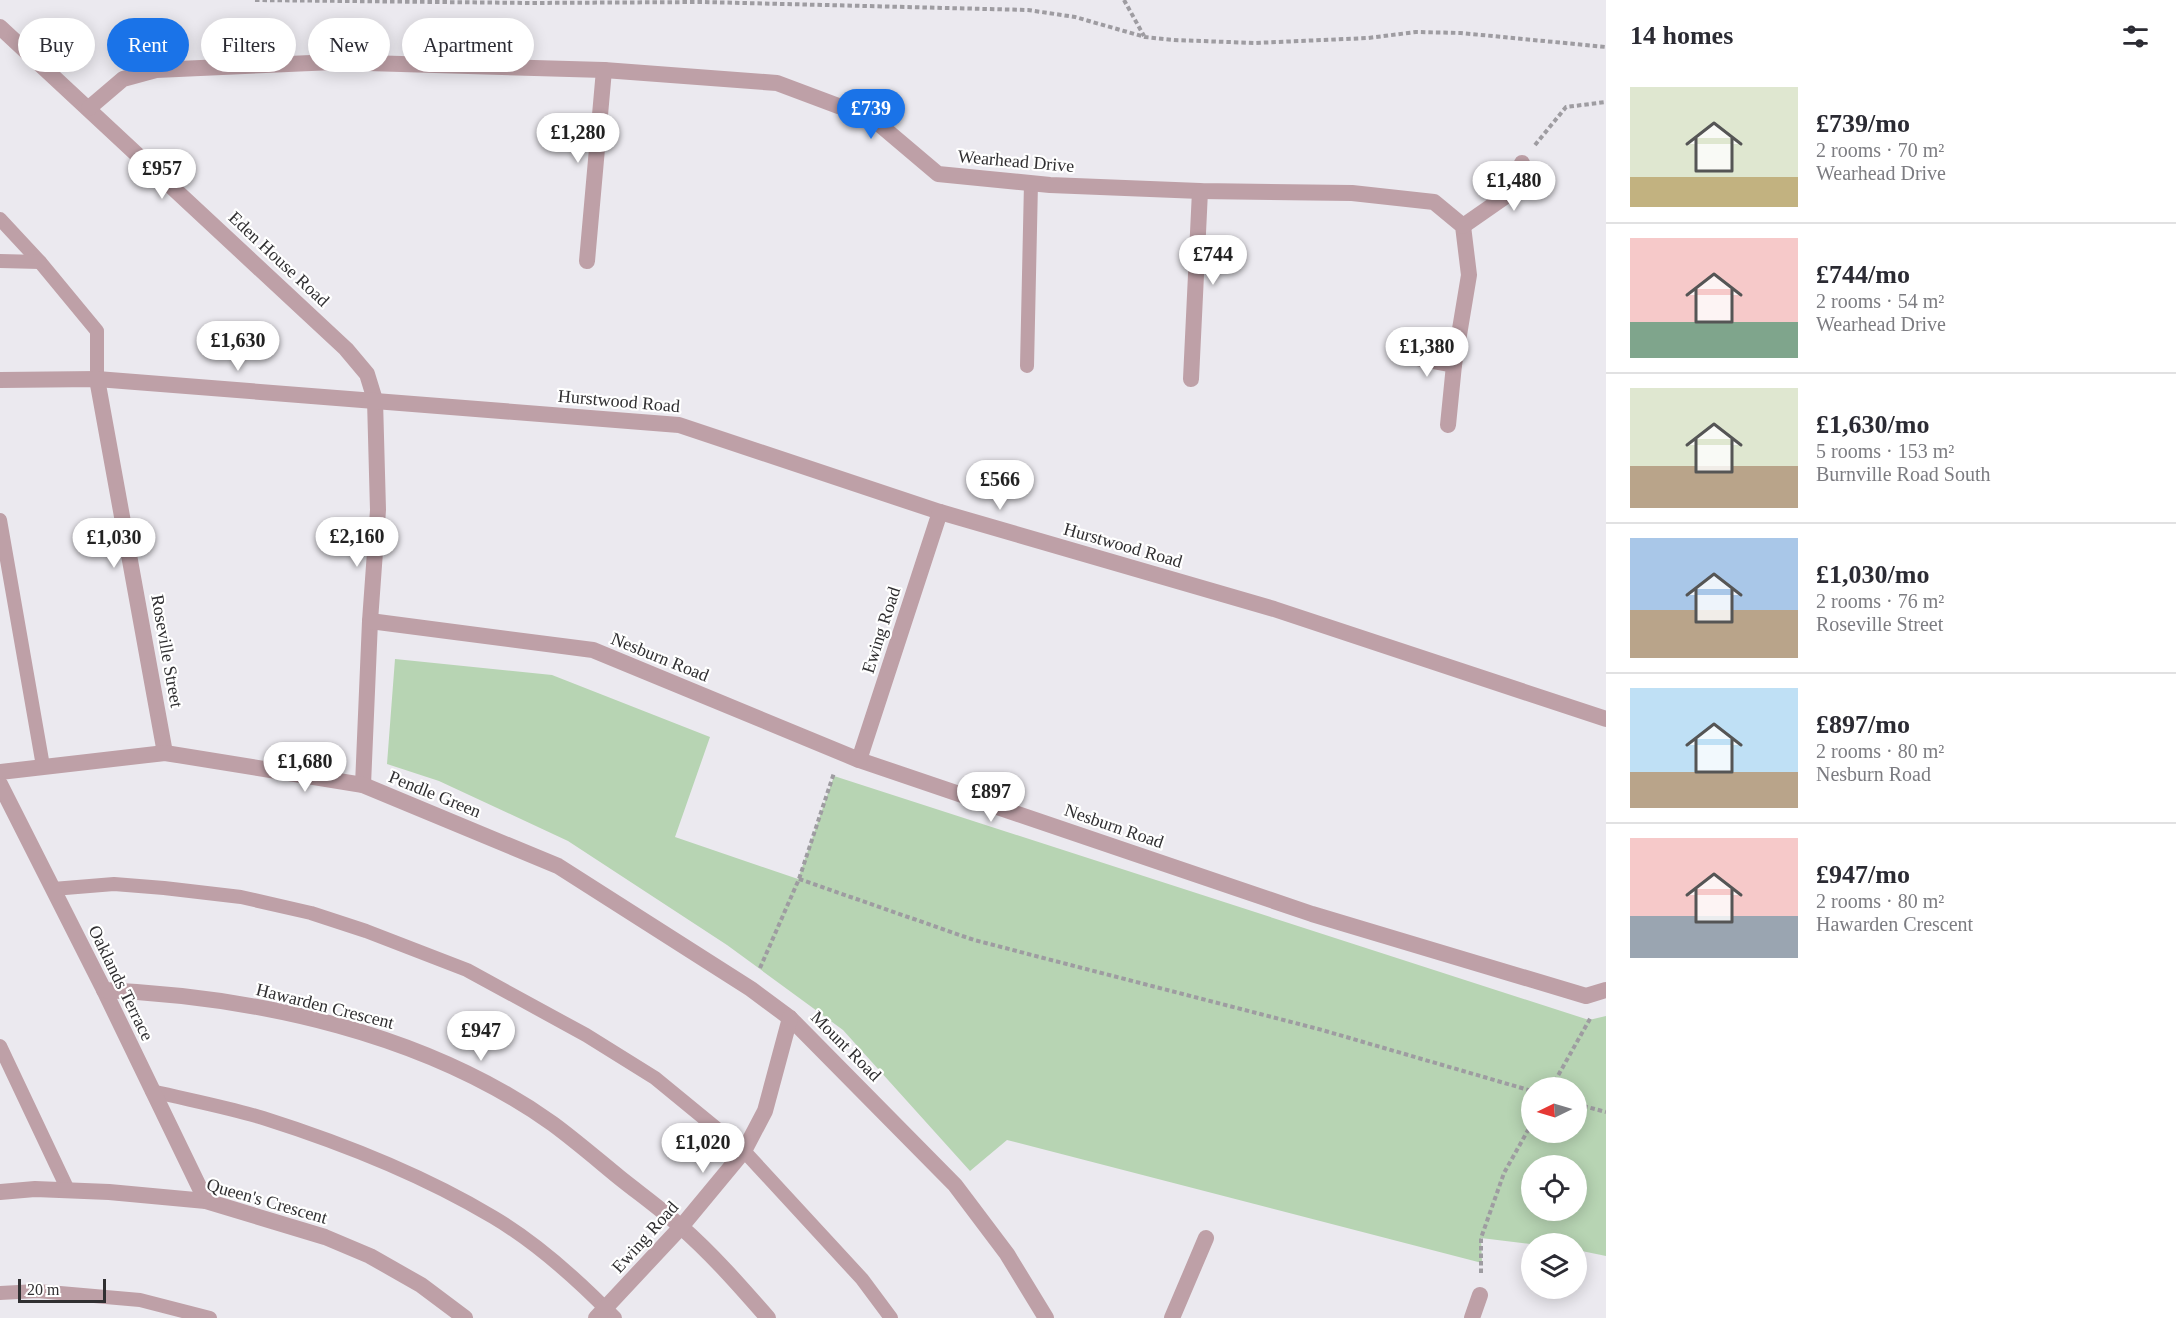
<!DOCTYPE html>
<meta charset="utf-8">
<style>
:root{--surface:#fff;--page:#f7f7f7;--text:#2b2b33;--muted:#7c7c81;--line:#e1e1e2;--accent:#1a73e8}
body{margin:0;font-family:"Times New Roman",serif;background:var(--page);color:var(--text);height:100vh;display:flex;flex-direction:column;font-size:22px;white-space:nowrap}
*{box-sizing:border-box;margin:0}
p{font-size:20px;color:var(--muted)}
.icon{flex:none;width:33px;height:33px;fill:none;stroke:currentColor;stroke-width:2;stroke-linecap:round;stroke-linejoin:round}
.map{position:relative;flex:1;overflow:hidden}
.details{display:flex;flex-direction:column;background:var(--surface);width:570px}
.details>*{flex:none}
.banner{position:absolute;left:18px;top:18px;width:570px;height:54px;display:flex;gap:12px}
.needle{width:39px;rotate:265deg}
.fabs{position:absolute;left:1521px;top:1077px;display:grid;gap:12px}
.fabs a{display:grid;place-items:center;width:66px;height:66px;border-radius:50%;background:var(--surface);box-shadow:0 3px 15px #0003;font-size:30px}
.scale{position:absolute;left:18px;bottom:15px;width:88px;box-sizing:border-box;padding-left:6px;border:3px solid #302f31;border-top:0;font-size:16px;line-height:21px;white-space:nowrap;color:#302f31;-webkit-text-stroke:4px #fff;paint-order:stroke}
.price{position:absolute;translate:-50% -51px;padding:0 14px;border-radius:21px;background:#fff;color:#222;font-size:20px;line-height:39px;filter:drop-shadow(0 2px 3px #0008)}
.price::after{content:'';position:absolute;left:50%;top:36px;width:18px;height:14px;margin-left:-9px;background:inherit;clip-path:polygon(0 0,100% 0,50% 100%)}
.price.current{background:var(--accent);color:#fff}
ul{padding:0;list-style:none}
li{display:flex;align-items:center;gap:18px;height:150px;padding:0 24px}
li+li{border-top:2px solid var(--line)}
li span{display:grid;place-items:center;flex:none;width:168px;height:120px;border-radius:0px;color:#555}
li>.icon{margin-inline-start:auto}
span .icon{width:72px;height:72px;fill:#fffc;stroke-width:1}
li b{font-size:26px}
h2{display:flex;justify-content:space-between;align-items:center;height:72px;padding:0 24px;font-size:26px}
.pill{padding:0 21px;border-radius:27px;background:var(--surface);box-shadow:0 3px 15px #0003;font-size:21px;line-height:54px}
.pill.current{background:var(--accent);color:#fff}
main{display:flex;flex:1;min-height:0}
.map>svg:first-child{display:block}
.green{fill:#b7d4b3;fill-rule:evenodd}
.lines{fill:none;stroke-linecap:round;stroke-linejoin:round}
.path{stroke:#9e9ca1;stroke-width:4;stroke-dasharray:4.5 3;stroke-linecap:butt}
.service{stroke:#bea0a7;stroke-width:14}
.minor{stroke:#bea0a7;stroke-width:16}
.labels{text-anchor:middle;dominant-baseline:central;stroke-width:4.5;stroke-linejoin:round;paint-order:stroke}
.street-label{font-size:18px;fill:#302f31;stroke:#fff}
</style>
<main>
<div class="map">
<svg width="1606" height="1318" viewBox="0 0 1606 1318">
<rect width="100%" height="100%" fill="#ebe9ef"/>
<path class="green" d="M395,659L552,675L710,737L675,837L798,879L834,776L1589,1020L1606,1016V1256L1577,1250L1576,1244H1531L1481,1238L1482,1263L1007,1140L970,1171L843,1030L727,945L568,841L439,781L387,764ZM1532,1088H1576V1132H1532ZM1532,1166H1576V1210H1532Z"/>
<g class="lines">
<g class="path">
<path d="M255,0L530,3L703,2L1028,10L1075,17L1145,37L1174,40L1255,43L1368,38L1416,32L1461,33L1606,47"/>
<path d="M1124,0L1144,36"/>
<path d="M1535,145L1566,107L1606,102"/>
<path d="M799,879L974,940L1322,1030L1532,1091"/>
<path d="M760,968L799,879L834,773"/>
<path d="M1551,1088L1591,1017"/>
<path d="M1576,1104L1606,1112"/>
<path d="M1481,1273V1238L1504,1173L1532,1123"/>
</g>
<g class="service">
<path d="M0,219L40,262L97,331V379"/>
<path d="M0,261L40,262"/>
<path d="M1027,366L1031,183"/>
<path d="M0,520L43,766"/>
<path d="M53,889L114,884L164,888L241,897L311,913L366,931L467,970L586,1035L655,1078L744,1151L862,1279L891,1318"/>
<path d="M0,1046L68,1190"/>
<path d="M152,1091C189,1100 227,1107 263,1118C342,1143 421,1174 493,1217C537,1243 579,1281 615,1318"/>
<path d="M0,1293L37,1291L140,1300L210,1318"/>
</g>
<g class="minor">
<path d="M0,27L346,349L367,374L375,400L378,510L370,621L363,785"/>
<path d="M89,108L123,79L156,70L334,62L604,70L777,83L873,119L938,174L1050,185L1200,191L1352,193L1434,202L1463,226L1469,275L1454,365L1448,425"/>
<path d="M1463,226L1509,194L1522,163"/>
<path d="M587,261L604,70"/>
<path d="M1406,356L1454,365"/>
<path d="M97,379L165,753"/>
<path d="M1191,379L1200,191"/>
<path d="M0,380L97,379L679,425L940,512L1274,609L1606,719"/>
<path d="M370,621L593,650L859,760L1312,914L1586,996L1606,990"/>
<path d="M859,760L940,512"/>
<path d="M0,772L165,753L363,785L558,866L751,989L790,1018L955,1185L1007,1254L1046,1318"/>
<path d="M0,784L104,990L206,1201"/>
<path d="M104,990C258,997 425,1033 553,1124C576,1141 598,1160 620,1178C640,1194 661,1209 680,1226C712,1254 740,1286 768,1318"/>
<path d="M0,1192L35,1189L109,1192L206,1201L325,1237L370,1256L421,1285L465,1318"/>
<path d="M596,1318L681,1227L744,1151L765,1111L790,1018"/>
<path d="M1172,1318L1206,1238"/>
<path d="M1472,1318L1480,1295"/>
</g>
</g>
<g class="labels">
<g class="street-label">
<text transform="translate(1016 161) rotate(5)">Wearhead Drive</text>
<text transform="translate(279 259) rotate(43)">Eden House Road</text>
<text transform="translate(619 401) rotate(5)">Hurstwood Road</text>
<text transform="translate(1123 545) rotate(16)">Hurstwood Road</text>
<text transform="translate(881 630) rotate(-72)">Ewing Road</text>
<text transform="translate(167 651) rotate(80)">Roseville Street</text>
<text transform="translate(660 657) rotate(22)">Nesburn Road</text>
<text transform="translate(435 794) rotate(22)">Pendle Green</text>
<text transform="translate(1114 826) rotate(19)">Nesburn Road</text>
<text transform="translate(121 983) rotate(64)">Oaklands Terrace</text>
<text transform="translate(325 1006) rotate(14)">Hawarden Crescent</text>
<text transform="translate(846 1046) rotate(45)">Mount Road</text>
<text transform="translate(267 1201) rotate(16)">Queen's Crescent</text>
<text transform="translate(645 1237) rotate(-48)">Ewing Road</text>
</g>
</g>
</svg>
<div class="fabs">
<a><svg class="needle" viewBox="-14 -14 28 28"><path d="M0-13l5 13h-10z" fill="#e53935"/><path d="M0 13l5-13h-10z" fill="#7c7c81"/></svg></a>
<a><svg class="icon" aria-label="locate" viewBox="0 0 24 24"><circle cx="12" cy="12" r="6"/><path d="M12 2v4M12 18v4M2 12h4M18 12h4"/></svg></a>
<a><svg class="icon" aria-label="layers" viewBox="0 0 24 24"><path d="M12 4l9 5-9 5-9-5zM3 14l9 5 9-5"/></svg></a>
</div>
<div class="scale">20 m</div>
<b class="price current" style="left:871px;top:140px">£739</b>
<b class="price" style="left:578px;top:164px">£1,280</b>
<b class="price" style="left:162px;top:200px">£957</b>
<b class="price" style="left:1514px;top:212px">£1,480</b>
<b class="price" style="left:1213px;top:286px">£744</b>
<b class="price" style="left:238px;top:372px">£1,630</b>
<b class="price" style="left:1427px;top:378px">£1,380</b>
<b class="price" style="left:1000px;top:511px">£566</b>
<b class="price" style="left:357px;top:568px">£2,160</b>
<b class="price" style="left:114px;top:569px">£1,030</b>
<b class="price" style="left:305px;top:793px">£1,680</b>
<b class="price" style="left:991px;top:823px">£897</b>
<b class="price" style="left:481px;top:1062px">£947</b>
<b class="price" style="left:703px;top:1174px">£1,020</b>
<div class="banner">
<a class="pill">Buy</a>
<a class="pill current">Rent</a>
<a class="pill">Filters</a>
<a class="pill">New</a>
<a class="pill">Apartment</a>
</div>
</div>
<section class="details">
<h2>14 homes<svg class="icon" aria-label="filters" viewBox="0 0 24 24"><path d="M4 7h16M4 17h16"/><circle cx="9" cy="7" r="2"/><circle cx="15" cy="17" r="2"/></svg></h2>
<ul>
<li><span style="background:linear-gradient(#dfe7d0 75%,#c2b280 0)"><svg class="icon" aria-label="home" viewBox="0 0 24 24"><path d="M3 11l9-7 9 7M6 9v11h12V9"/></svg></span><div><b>£739/mo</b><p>2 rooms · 70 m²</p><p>Wearhead Drive</p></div></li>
<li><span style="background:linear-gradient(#f6c9c9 70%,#7fa58c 0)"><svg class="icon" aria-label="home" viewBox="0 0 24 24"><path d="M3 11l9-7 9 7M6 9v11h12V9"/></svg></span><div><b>£744/mo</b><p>2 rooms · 54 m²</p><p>Wearhead Drive</p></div></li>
<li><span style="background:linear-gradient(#dfe7d0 65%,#b9a48a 0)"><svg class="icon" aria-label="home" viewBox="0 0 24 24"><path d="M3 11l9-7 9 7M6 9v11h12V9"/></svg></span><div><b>£1,630/mo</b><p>5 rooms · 153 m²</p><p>Burnville Road South</p></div></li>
<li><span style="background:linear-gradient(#a9c7e8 60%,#b9a48a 0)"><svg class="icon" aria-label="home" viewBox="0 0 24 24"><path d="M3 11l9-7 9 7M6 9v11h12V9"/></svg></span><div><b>£1,030/mo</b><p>2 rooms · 76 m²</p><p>Roseville Street</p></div></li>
<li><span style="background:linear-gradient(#bfe0f5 70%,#b9a48a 0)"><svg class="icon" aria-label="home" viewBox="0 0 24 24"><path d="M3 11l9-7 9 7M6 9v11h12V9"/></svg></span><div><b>£897/mo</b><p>2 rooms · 80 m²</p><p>Nesburn Road</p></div></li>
<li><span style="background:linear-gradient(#f6c9c9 65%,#9aa5b1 0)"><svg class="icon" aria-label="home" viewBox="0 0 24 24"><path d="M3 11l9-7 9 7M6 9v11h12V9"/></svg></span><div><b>£947/mo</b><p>2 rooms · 80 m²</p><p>Hawarden Crescent</p></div></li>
</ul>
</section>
</main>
